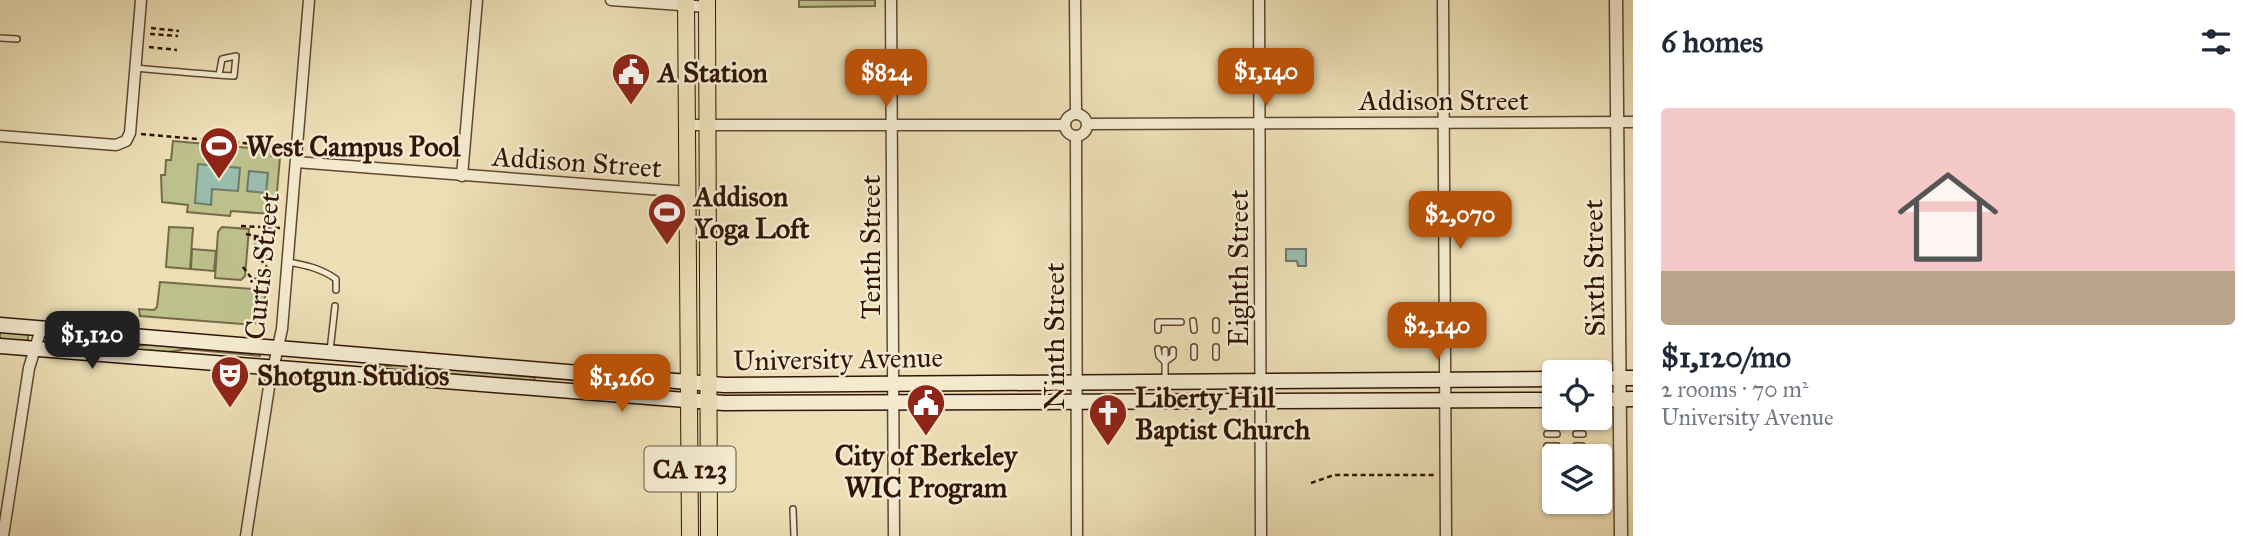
<!DOCTYPE html>
<meta charset="utf-8">
<style>
:root{--surface:#fff;--page:#f6f6f7;--text:#1f2937;--muted:#747a83;--line:#e0e1e3;--accent:#b45309}
body{margin:0;font-family:"IM FELL Great Primer",serif;background:var(--page);color:var(--text);height:100vh;display:flex;flex-direction:column;font-size:26px;white-space:nowrap}
*{box-sizing:border-box;margin:0}
p{font-size:23px;color:var(--muted)}
.icon{flex:none;width:38px;height:38px;fill:none;stroke:currentColor;stroke-width:2;stroke-linecap:round;stroke-linejoin:round}
.map{position:relative;flex:1;overflow:hidden}
.details{display:flex;flex-direction:column;background:var(--surface);width:630px}
.details>*{flex:none}
.buttons{position:absolute;left:1542px;top:360px;display:grid;gap:14px}
.buttons a{display:grid;place-items:center;width:70px;height:70px;border-radius:7px;background:var(--surface);box-shadow:0 2px 5px #0004;font-size:35px}
.price{position:absolute;translate:-50% -60px;padding:0 16px;border-radius:14px;background:var(--accent);color:#fff;font-size:23px;line-height:46px;filter:drop-shadow(0 2px 4px #0008)}
.price::after{content:'';position:absolute;left:50%;top:42px;width:21px;height:16px;margin-left:-10px;background:inherit;clip-path:polygon(0 0,100% 0,50% 100%)}
.price.selected{background:#222;color:#fff}
ul{padding:0;list-style:none}
li{display:grid;align-content:center;gap:14px;height:371px;padding:0 28px}
li+li{border-top:2px solid var(--line)}
li span{display:grid;place-items:center;height:217px;border-radius:7px;color:#555}
li>.icon{margin-inline-start:auto}
span .icon{width:126px;height:126px;fill:#fffc;stroke-width:1}
li b{font-size:30px}
h2{display:flex;justify-content:space-between;align-items:center;height:84px;padding:0 28px;font-size:30px}
main{display:flex;flex:1;min-height:0}
.map>svg:first-child{display:block}
.green{fill:#bcc08b;stroke:#766a4a;stroke-width:2}
.water{fill:#99bcad;stroke:#6f796b;stroke-width:2}
.lines{fill:none;stroke-linecap:round;stroke-linejoin:round}
.service-casing{stroke:#604733;stroke-width:8}
.minor-casing{stroke:#604733;stroke-width:13}
.tertiary-casing{stroke:#604733;stroke-width:15}
.secondary-casing{stroke:#311508;stroke-width:17}
.primary-casing{stroke:#311508;stroke-width:18}
.path{stroke:#311508;stroke-width:2.5;stroke-dasharray:5 3.5;stroke-linecap:butt}
.service{stroke:#f3eacf;stroke-width:5}
.minor{stroke:#f3eacf;stroke-width:10}
.tertiary{stroke:#f3eacf;stroke-width:12}
.secondary{stroke:#f3eacf;stroke-width:14}
.primary{stroke:#ecdeb5;stroke-width:16}
.labels{text-anchor:middle;dominant-baseline:central;stroke-width:5;stroke-linejoin:round;paint-order:stroke}
.shield{fill:#f3eacf;stroke:#6b5544;stroke-width:2}
.shield-label{font-size:26px;font-weight:bold;fill:#311508}
.poi-label{font-size:28px;font-weight:bold;fill:#311508;stroke:#f3eacf;text-anchor:start}
.street-label{font-size:28px;fill:#311508;stroke:#f3eacf}
</style>
<main>
<div class="map">
<svg width="1633" height="536" viewBox="0 0 1633 536">
<rect width="100%" height="100%" fill="#ecdeb5"/>
<filter id="stains"><feTurbulence type="fractalNoise" baseFrequency=".00286" numOctaves="4"/><feColorMatrix values="0 0 0 0 .2 0 0 0 0 .09 0 0 0 0 .02 0 0 0 .5 -.17"/></filter>
<radialGradient id="worn" r=".72"><stop offset=".6" stop-color="#630" stop-opacity="0"/><stop offset="1" stop-color="#630" stop-opacity=".3"/></radialGradient>
<g class="green">
<path d="M799,0H875V6L799,7Z"/>
<path d="M173,141L272,150L271,156L280,157L276,204H272L271,214L231,211L230,216L187,212L188,205L162,202L161,175H165L166,160H171Z"/>
<path d="M169,227L193,228L190,269L166,267Z"/>
<path d="M222,227L249,229L245,276L241,280L215,278L218,232Z"/>
<path d="M192,249L216,251L214,271L191,269Z"/>
<path d="M160,282L266,290L262,319L257,323L242,324L140,316L139,309L154,310L157,307Z"/>
<path d="M0,331L28,334V342L0,339Z"/>
<path d="M52,342L124,348L152,344L261,356L186,349L163,353Z"/>
<path d="M398,365L535,375L534,382L375,371V367Z"/>
</g>
<g class="water">
<path d="M198,164L240,168L238,191L212,189L211,205L195,203Z"/>
<path d="M249,171L268,173L266,193L247,191Z"/>
<path d="M1286,249H1306V266H1298L1297,261H1286Z"/>
</g>
<g class="lines">
<g class="service-casing">
<g id="service">
<path d="M0,38L17,39"/>
<path d="M136,68C168,71 201,74 234,76L236,56L222,59L219,75"/>
<path d="M287,262C306,265 320,268 336,279V290"/>
<path d="M1193,321L1194,330"/>
<path d="M1216,321V330"/>
<path d="M1158,330V322H1181"/>
<path d="M1194,347V357"/>
<path d="M1216,347V357"/>
<path d="M1158,349L1159,356L1165,362L1173,356V350"/>
<path d="M330,351L335,306"/>
<path d="M1165,381V350"/>
<path d="M1576,422H1583"/>
<path d="M1547,423L1557,422"/>
<path d="M1547,434H1557"/>
<path d="M1576,434H1583"/>
<path d="M1547,446H1557"/>
<path d="M1576,446H1582"/>
<path d="M793,509L794,536"/>
</g>
</g>
<g class="minor-casing">
<g id="minor">
<path d="M611,0L708,7"/>
<path d="M891,0L894,536"/>
<path d="M1075,0L1076,114"/>
<path d="M1259,0L1261,536"/>
<path d="M1443,0L1446,536"/>
<circle cx="1076" cy="125" r="11"/>
<path d="M1088,124L1633,122"/>
<path d="M688,125H1065"/>
<path d="M0,136L116,145L126,141L130,133L141,0"/>
<path d="M1076,136L1077,536"/>
<path d="M296,162L688,192"/>
<path d="M462,176L477,0"/>
<path d="M3,536L29,368L41,329"/>
<path d="M246,536L269,387L282,329L309,0"/>
</g>
</g>
<g class="tertiary-casing">
<path id="tertiary" d="M1616,0L1621,536"/>
</g>
<g class="secondary-casing">
<g id="secondary">
<path d="M0,325L724,385L1554,379"/>
<path d="M0,346L724,403L1554,400"/>
<path d="M1600,378H1633"/>
<path d="M1600,400L1633,399"/>
</g>
</g>
<g class="primary-casing">
<g id="primary">
<path d="M686,0L690,536"/>
<path d="M707,0L709,536"/>
</g>
</g>
<g class="path">
<path d="M151,28L179,31"/>
<path d="M150,34L178,36"/>
<path d="M149,47L177,50"/>
<path d="M141,134L287,147"/>
<path d="M241,226L280,228"/>
<path d="M246,234L264,238L266,256L262,261"/>
<path d="M243,267L252,279H260L267,267L255,253V234"/>
<path d="M1311,483L1334,475H1435"/>
</g>
<use href="#service" class="service"/>
<use href="#minor" class="minor"/>
<use href="#tertiary" class="tertiary"/>
<use href="#secondary" class="secondary"/>
<use href="#primary" class="primary"/>
</g>
<defs>
<g id="civic-pin" transform="scale(2.0125)"><path d="M0 17L-7.5 6A9.5 9.5 0 1 1 7.5 6Z" fill="#8f2418" stroke="#f3eacf"/><path d="M-.6-6.5H3V-4.5H.6V-3L4-1V1h2V6H-6V1h2V-1L-.6-3ZM-1.2 2.5V6h2.4V2.5Z" fill="#fff"/></g>
<g id="stadium-pin" transform="scale(2.0125)"><path d="M0 17L-7.5 6A9.5 9.5 0 1 1 7.5 6Z" fill="#8f2418" stroke="#f3eacf"/><path d="M0-5a6.5 5 0 1 0 0 10a6.5 5 0 1 0 0-10ZM-3.5-1.8h7v3.6h-7Z" fill="#fff"/></g>
<g id="theatre-pin" transform="scale(2.0125)"><path d="M0 17L-7.5 6A9.5 9.5 0 1 1 7.5 6Z" fill="#8f2418" stroke="#f3eacf"/><path d="M-5-5.5Q0-4 5-5.5V0Q5 5 0 6Q-5 5-5 0ZM-3.3-2.5H-1v1.5H-3.3ZM1-2.5H3.3v1.5H1ZM-2.8 1Q0 5.5 2.8 1Z" fill="#fff"/></g>
<g id="church-pin" transform="scale(2.0125)"><path d="M0 17L-7.5 6A9.5 9.5 0 1 1 7.5 6Z" fill="#8f2418" stroke="#f3eacf"/><path d="M-1.2-6h2.4v3.5h3.3v2.4h-3.3V6h-2.4V-.1h-3.3v-2.4h3.3Z" fill="#fff"/></g>
</defs>
<g fill-rule="evenodd">
<use href="#civic-pin" x="631" y="72"/>
<use href="#stadium-pin" x="219" y="146"/>
<use href="#stadium-pin" x="667" y="212"/>
<use href="#theatre-pin" x="230" y="375"/>
<use href="#civic-pin" x="926" y="403"/>
<use href="#church-pin" x="1108" y="413"/>
</g>
<g class="labels">
<rect class="shield" x="644.5" y="446.5" width="91" height="45" rx="5"/>
<g class="shield-label">
<text x="690" y="469">CA 123</text>
</g>
<g class="poi-label">
<text x="658" y="72">A Station</text>
<text x="246" y="146">West Campus Pool</text>
<text x="694" y="196">Addison<tspan x="694" dy="32">Yoga Loft</tspan></text>
<text x="257" y="375">Shotgun Studios</text>
<text x="1135" y="397">Liberty Hill<tspan x="1135" dy="32">Baptist Church</tspan></text>
<text x="926" y="455" text-anchor="middle">City of Berkeley<tspan x="926" dy="32">WIC Program</tspan></text>
</g>
<g class="street-label">
<text x="1444" y="100">Addison Street</text>
<text transform="translate(577 162) rotate(4)">Addison Street</text>
<text transform="translate(870 247) rotate(-90)">Tenth Street</text>
<text transform="translate(262 266) rotate(-84)">Curtis Street</text>
<text transform="translate(1238 268) rotate(-90)">Eighth Street</text>
<text transform="translate(1594 268) rotate(-91)">Sixth Street</text>
<text transform="translate(1054 336) rotate(-90)">Ninth Street</text>
<text transform="translate(838 359) rotate(-1)">University Avenue</text>
</g>
</g>
<rect width="100%" height="100%" filter="url(#stains)"/>
<rect width="100%" height="100%" fill="url(#worn)"/>
</svg>
<div class="buttons">
<a><svg class="icon" aria-label="locate" viewBox="0 0 24 24"><circle cx="12" cy="12" r="6"/><path d="M12 2v4M12 18v4M2 12h4M18 12h4"/></svg></a>
<a><svg class="icon" aria-label="layers" viewBox="0 0 24 24"><path d="M12 4l9 5-9 5-9-5zM3 14l9 5 9-5"/></svg></a>
</div>
<b class="price" style="left:1266px;top:108px">$1,140</b>
<b class="price" style="left:886px;top:109px">$824</b>
<b class="price" style="left:1460px;top:251px">$2,070</b>
<b class="price" style="left:1437px;top:362px">$2,140</b>
<b class="price selected" style="left:92px;top:371px">$1,120</b>
<b class="price" style="left:622px;top:414px">$1,260</b>
</div>
<section class="details">
<h2>6 homes<svg class="icon" aria-label="filters" viewBox="0 0 24 24"><path d="M4 7h16M4 17h16"/><circle cx="9" cy="7" r="2"/><circle cx="15" cy="17" r="2"/></svg></h2>
<ul>
<li><span style="background:linear-gradient(#f6c9c9 75%,#b9a48a 0)"><svg class="icon" aria-label="home" viewBox="0 0 24 24"><path d="M3 11l9-7 9 7M6 9v11h12V9"/></svg></span><div><b>$1,120/mo</b><p>2 rooms · 70 m²</p><p>University Avenue</p></div></li>
</ul>
</section>
</main>
